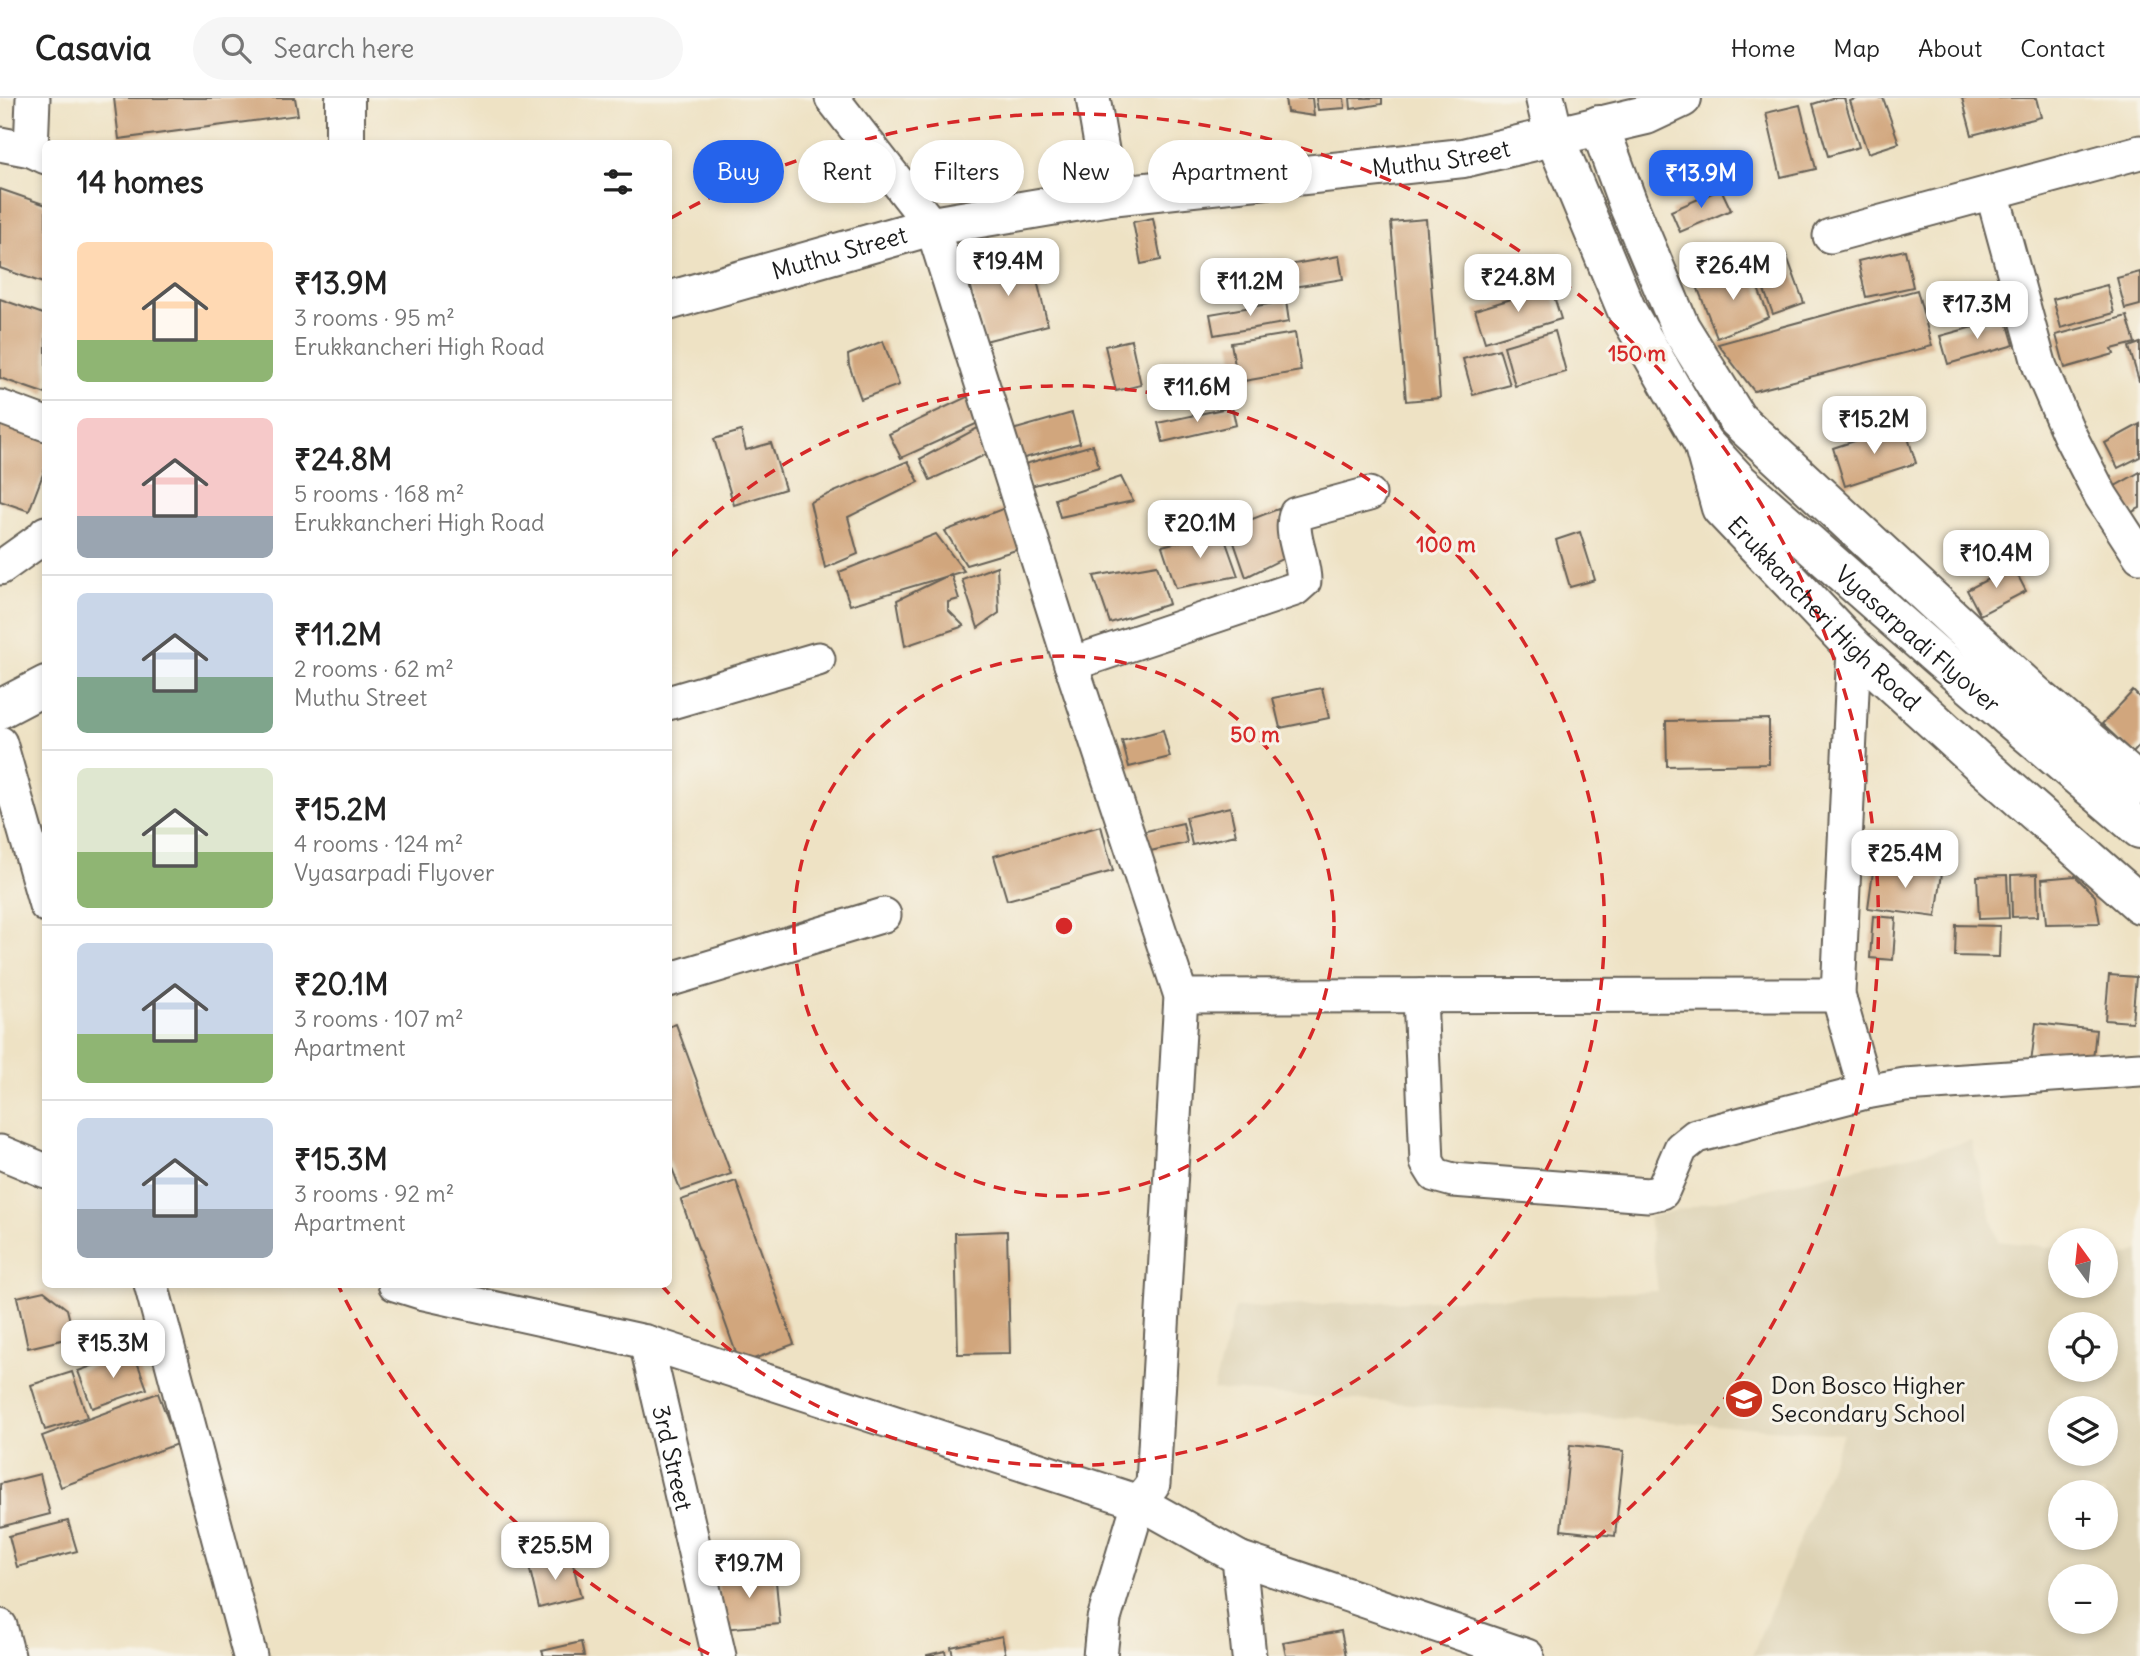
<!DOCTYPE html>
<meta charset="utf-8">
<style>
:root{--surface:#fff;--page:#f6f6f6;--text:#222;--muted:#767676;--line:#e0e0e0;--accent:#2563eb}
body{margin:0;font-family:Delius,sans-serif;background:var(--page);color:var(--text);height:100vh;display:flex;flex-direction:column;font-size:26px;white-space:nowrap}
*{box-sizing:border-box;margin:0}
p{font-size:23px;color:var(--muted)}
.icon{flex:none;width:38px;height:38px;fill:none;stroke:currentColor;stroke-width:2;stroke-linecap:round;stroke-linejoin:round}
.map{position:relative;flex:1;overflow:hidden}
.sheet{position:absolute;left:42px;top:42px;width:630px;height:1148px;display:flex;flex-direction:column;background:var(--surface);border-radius:10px;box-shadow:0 4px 10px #0003}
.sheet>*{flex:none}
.banner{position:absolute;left:693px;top:42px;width:665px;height:63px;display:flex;gap:14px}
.needle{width:46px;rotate:345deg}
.tools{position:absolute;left:2048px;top:1130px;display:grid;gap:14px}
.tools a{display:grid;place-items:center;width:70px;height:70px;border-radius:50%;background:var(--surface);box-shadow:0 4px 10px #0003;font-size:35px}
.price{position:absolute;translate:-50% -60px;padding:0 16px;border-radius:14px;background:#fff;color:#222;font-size:23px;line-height:46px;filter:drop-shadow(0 2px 4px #0008)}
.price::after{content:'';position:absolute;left:50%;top:42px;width:21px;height:16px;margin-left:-10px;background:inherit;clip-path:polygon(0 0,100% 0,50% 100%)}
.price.on{background:var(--accent);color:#fff}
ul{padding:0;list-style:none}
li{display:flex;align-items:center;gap:21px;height:175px;padding:0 35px}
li+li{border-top:2px solid var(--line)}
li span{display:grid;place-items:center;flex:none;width:196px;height:140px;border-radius:10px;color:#555}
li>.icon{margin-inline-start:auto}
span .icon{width:84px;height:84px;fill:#fffc;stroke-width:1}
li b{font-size:30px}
h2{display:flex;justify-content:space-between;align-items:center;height:84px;padding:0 35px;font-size:30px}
.pill{padding:0 24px;border-radius:32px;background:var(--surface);box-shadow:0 4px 10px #0003;font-size:24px;line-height:63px}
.pill.on{background:var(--accent);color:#fff}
header{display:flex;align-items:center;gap:42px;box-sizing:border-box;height:98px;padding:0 35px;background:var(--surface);border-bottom:2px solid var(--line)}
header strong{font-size:33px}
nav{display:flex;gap:38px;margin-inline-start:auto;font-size:24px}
.search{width:490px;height:63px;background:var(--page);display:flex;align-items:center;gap:18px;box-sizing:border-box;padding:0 24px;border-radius:38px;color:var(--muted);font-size:26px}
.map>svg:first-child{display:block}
.built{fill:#ddd2b4;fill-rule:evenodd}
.building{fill:#d1a67d}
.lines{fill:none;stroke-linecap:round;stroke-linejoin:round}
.street-casing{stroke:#666157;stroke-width:37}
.secondary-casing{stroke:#666157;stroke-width:42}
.primary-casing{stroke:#666157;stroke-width:42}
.street{stroke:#fff;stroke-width:33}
.secondary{stroke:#fff;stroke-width:38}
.primary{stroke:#fff;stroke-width:38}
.ring{fill:none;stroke:#d62828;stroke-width:3.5;stroke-dasharray:12 9}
.labels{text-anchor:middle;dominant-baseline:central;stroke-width:6;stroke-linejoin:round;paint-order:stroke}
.street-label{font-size:24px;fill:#1c1c1c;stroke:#f7f3e8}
.poi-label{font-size:24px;fill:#1c1c1c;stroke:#f7f3e8;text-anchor:start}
.centre{fill:#d62828;stroke:#f7f3e8;stroke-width:3.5}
.ring-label{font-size:21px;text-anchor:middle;font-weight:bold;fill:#d62828;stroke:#f7f3e8;stroke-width:6;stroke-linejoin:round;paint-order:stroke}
</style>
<header>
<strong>Casavia</strong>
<div class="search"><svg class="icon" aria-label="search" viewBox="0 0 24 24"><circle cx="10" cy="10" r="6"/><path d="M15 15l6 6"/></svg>Search here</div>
<nav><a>Home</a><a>Map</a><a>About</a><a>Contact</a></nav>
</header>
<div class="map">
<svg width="2140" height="1558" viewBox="0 0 2140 1558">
<rect width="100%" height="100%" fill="#f7f3e8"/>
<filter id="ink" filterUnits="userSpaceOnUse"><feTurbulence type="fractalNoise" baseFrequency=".0143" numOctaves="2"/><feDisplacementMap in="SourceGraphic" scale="14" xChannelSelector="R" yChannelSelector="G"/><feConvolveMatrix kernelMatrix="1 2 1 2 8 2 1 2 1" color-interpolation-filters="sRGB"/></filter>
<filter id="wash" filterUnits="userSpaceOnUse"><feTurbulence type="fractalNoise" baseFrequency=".00686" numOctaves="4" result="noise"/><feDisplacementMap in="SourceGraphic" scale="28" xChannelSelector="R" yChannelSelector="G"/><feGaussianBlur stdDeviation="1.57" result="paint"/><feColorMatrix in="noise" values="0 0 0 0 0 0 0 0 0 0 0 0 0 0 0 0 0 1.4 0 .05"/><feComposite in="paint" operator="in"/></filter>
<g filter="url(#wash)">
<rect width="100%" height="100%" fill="#eee2c4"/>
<path class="built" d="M1971,1043L1998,1143L2060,1150V1188H2105V1155L2128,1157L2140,1153V1558H1752L1843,1336L1213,1292L1235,1210L1658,1193L1649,1119ZM2060,1227H2105V1272H2060ZM2060,1311H2105V1356H2060ZM2060,1395H2105V1440H2060ZM2060,1479H2105V1524H2060Z"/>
<g id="blocks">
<g class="building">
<path d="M114,0H295L298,17L119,41Z"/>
<path d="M1285,0H1312L1314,18L1287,14Z"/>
<path d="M1316,0H1344L1345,10L1318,12Z"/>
<path d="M1350,0H1382V6L1351,11Z"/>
<path d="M1832,0H1844L1859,49L1828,58L1813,6Z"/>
<path d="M1858,0H1883L1899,45L1868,55L1850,3Z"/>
<path d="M1962,0H2036L2041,19L1972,37Z"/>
<path d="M1800,7L1816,71L1781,79L1766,15Z"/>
<path d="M0,91L46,107V186L0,170Z"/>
<path d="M1721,91L1731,112L1680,134L1671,113Z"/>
<path d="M1153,120L1161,162L1141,166L1133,124Z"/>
<path d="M1426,121L1440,300L1406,303L1391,124Z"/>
<path d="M1905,152L1913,189L1866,199L1858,163Z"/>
<path d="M1786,156L1804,205L1773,216L1755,168Z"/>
<path d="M1031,158L1048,227L985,243L967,174Z"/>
<path d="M1339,158L1343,181L1287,190L1283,168Z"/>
<path d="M1749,167L1769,219L1717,240L1697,188Z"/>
<path d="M2140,174V207L2125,211L2117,180Z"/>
<path d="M2107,187L2114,215L2061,230L2053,201Z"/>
<path d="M1551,189L1561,221L1485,244L1475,212Z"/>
<path d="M1917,192L1932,248L1754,293L1718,246Z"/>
<path d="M0,201L46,217V296L0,280Z"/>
<path d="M1286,203L1289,224L1214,237L1210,216Z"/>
<path d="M2127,218L2135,245L2112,251L2114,256L2065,270L2056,237Z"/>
<path d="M2006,220L2014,247L1948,266L1940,238Z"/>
<path d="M1555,233L1566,274L1515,288L1504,248Z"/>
<path d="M1295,235L1301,273L1238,284L1231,245Z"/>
<path d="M1131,242L1141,287L1116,293L1105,248Z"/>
<path d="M883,243L899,287L861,301L849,267L848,257Z"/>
<path d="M2140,245V283H2139L2129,249Z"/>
<path d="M1499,251L1510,287L1473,297L1463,261Z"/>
<path d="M975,295L987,321L901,360L889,336Z"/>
<path d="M1232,309L1236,327L1163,344L1158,325Z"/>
<path d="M1072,315L1080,345L1017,362L1009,333Z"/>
<path d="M0,324L46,340V368L29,413L0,403Z"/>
<path d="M985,326L998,351L930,382L920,361Z"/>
<path d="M2140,326V359L2118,370L2105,345Z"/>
<path d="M1904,327L1916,365L1845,388L1833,350Z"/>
<path d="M741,333L746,352L771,345L785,391L734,407L714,341Z"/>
<path d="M1093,347L1099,369L1031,388L1025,366Z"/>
<path d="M908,363L919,384L848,419L858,456L825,470L810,404Z"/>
<path d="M2140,374V410L2125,418L2110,391Z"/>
<path d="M1121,379L1133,403L1060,419L1055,401Z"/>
<path d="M1010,408L1023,450L966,467L945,433Z"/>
<path d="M1278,411L1292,456L1246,479L1229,430Z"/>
<path d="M1222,433L1238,478L1176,490L1162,448Z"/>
<path d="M1580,434L1595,482L1570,489L1556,442Z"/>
<path d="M936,436L964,473L850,507L839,474Z"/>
<path d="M1157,467L1169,506L1110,525L1094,478Z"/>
<path d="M997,468L999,515L978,530L962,481Z"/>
<path d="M2013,468L2026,493L1980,517L1967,492Z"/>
<path d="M951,476L959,501L948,504V512L964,528L905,548L897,502Z"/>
<path d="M1322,590L1329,620L1280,630L1273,600Z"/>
<path d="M2133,593L2140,600V647L2133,655L2102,626Z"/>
<path d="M1769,621V666L1667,668L1666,623Z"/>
<path d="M1163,632L1170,659L1129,669L1122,643Z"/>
<path d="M1230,709L1236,737L1192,747L1186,719Z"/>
<path d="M1183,725L1187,745L1141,755L1137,735Z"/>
<path d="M1101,728L1113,773L1007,802L994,758Z"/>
<path d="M1874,766L1942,775L1936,819L1868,810Z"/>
<path d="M2037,776L2038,818L2012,819L2011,777Z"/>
<path d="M2007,777L2009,820L1979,821L1977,778Z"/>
<path d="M2075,778L2095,798L2100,825L2046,826L2042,781Z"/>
<path d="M1873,818L1896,820L1893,862L1870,860Z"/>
<path d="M1956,827L2000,828L1999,859L1955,858Z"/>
<path d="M2109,877L2136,879L2132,924L2105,922Z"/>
<path d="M2036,925L2096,932L2092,971L2031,965Z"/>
<path d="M676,926L731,1076L681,1093L668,1060V929Z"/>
<path d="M736,1083L794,1246L740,1266L681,1102Z"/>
<path d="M1007,1133L1010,1255L958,1256L955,1135Z"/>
<path d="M44,1193L67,1211L74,1239L28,1250L17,1199Z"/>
<path d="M133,1253L147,1291L92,1310L78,1273Z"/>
<path d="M72,1274L87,1319L45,1332L31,1287Z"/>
<path d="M158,1295L177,1346L61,1389L42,1338Z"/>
<path d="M1570,1347L1624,1353L1615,1438L1561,1432Z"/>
<path d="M40,1376L50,1416L0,1429V1386Z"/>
<path d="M68,1423L77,1453L17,1469L9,1438Z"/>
<path d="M571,1458L581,1499L539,1510L529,1468Z"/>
<path d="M775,1473L780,1526L722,1531L717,1479Z"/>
<path d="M1341,1533L1346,1558H1286L1283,1544Z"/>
<path d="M1002,1538L1006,1558H953L951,1549Z"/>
<path d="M581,1544L584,1558H544L542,1553Z"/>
<path d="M945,1553L946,1558H927V1557Z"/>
</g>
</g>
</g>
<g filter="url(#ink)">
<use href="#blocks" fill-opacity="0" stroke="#666157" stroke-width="2"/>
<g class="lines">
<g class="street-casing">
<g id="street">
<path d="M832,0L932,128L1071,566L1181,898L1153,1386L1139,1404L1104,1521L1100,1558"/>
<path d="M1093,0L1110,98"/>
<path d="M0,46L31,52L46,59"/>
<path d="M31,52L33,0"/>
<path d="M1992,94L2040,269L2069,336L2101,398L2140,458"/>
<path d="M1830,138L2140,54"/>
<path d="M0,309L46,326"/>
<path d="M0,470L42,440L46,435"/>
<path d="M1854,550L1838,897L1866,994"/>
<path d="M1071,566L1295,491L1304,483C1304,460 1289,437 1296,416L1369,396"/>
<path d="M668,605L818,561"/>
<path d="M0,645L46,807"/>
<path d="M668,882L884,817"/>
<path d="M1181,898L1838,897"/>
<path d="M1420,898L1427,1064L1435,1077L1453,1082L1648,1097L1662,1094L1681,1050L1696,1038L1866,994L1905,987L2140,971"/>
<path d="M0,1054L46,1073"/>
<path d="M151,1186L250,1558"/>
<path d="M395,1186L424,1195L646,1244L1139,1404L1239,1460L1527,1558"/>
<path id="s1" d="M646,1244L719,1558"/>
<path d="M1239,1460L1249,1558"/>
<path d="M0,1528L8,1558"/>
</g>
</g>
<g class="secondary-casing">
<g id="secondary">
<path d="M1599,27L1628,106L1680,229L1737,321L2034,596L2140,687"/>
<path id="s2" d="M1703,345L1721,410L1854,550L1983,668L2140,806"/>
<path d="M0,611L46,587"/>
</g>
</g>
<g class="primary-casing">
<g id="primary">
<path id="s3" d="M1545,0L1554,38L1627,213L1703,345L1739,384L1939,560L2140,731"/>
<path d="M345,46V0"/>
<path id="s4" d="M668,203L932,128L1110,98L1463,60L1646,17L1682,0"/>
</g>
</g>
<use href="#street" class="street"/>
<use href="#secondary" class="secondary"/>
<use href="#primary" class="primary"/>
</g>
</g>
<g class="ring">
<circle cx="1064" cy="828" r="270"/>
<path d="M669 460A540 540 0 1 1 663 1189"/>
<path d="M709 1556A810 810 0 0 1 339 1189M671 120A810 810 0 1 1 1419 1556"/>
</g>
<defs>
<g id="school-disc" transform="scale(2.0125)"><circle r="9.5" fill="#c8321e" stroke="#f7f3e8"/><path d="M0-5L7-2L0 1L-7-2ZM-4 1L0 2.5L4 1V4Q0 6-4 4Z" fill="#fff"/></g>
</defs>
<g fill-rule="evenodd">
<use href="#school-disc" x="1744" y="1301"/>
</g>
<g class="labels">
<g class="street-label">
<text stroke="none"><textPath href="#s4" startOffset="788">Muthu Street</textPath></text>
<text stroke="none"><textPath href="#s4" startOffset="178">Muthu Street</textPath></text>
<text stroke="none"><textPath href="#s2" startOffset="215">Erukkancheri High Road</textPath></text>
<text stroke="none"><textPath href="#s3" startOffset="672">Vyasarpadi Flyover</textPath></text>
<text stroke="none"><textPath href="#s1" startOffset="119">3rd Street</textPath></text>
</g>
<g class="poi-label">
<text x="1771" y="1287">Don Bosco Higher<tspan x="1771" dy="28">Secondary School</tspan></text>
</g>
</g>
<circle cx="1064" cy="828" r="10" class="centre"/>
<g class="ring-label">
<text x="1637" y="263">150 m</text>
<text x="1446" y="454">100 m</text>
<text x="1255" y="644">50 m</text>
</g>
</svg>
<div class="tools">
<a><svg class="needle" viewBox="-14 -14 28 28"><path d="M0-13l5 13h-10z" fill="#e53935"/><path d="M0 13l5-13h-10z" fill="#767676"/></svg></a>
<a><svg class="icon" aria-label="locate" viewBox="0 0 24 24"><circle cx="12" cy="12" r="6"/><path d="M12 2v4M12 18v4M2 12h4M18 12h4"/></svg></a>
<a><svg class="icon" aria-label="layers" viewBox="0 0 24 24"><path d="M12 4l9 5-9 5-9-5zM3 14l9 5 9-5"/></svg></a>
<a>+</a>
<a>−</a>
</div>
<b class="price on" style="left:1701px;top:112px">₹13.9M</b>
<b class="price" style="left:1008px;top:200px">₹19.4M</b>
<b class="price" style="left:1733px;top:204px">₹26.4M</b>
<b class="price" style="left:1518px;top:216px">₹24.8M</b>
<b class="price" style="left:1250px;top:220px">₹11.2M</b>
<b class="price" style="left:1977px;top:243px">₹17.3M</b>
<b class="price" style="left:1197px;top:326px">₹11.6M</b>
<b class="price" style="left:1874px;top:358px">₹15.2M</b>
<b class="price" style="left:1200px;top:462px">₹20.1M</b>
<b class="price" style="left:1996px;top:492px">₹10.4M</b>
<b class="price" style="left:1905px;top:792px">₹25.4M</b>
<b class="price" style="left:113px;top:1282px">₹15.3M</b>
<b class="price" style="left:555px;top:1484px">₹25.5M</b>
<b class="price" style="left:749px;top:1502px">₹19.7M</b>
<div class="banner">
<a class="pill on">Buy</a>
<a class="pill">Rent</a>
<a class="pill">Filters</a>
<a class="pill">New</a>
<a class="pill">Apartment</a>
</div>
<section class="sheet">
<h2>14 homes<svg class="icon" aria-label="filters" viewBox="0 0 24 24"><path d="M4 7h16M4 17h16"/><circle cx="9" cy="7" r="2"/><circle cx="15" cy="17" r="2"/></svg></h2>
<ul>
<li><span style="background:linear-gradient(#ffd9b3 70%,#8fb573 0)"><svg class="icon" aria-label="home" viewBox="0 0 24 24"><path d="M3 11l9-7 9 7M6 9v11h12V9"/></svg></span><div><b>₹13.9M</b><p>3 rooms · 95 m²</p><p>Erukkancheri High Road</p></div></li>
<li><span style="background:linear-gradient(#f6c9c9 70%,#9aa5b1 0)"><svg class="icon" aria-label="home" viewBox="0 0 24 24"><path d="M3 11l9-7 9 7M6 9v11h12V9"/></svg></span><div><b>₹24.8M</b><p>5 rooms · 168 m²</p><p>Erukkancheri High Road</p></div></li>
<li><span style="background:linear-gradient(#c9d6e8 60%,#7fa58c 0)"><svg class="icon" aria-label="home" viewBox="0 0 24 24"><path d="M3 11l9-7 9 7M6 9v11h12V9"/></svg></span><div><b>₹11.2M</b><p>2 rooms · 62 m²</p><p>Muthu Street</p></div></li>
<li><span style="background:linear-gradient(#dfe7d0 60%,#8fb573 0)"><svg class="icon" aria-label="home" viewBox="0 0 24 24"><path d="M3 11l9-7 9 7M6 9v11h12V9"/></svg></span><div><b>₹15.2M</b><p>4 rooms · 124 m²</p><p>Vyasarpadi Flyover</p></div></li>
<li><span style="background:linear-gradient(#c9d6e8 65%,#8fb573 0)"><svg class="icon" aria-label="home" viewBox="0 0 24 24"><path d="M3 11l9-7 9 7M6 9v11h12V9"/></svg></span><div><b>₹20.1M</b><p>3 rooms · 107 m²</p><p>Apartment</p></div></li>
<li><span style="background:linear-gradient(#c9d6e8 65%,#9aa5b1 0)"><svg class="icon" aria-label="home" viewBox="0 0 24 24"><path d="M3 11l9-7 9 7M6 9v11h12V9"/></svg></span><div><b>₹15.3M</b><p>3 rooms · 92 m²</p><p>Apartment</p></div></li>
</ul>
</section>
</div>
